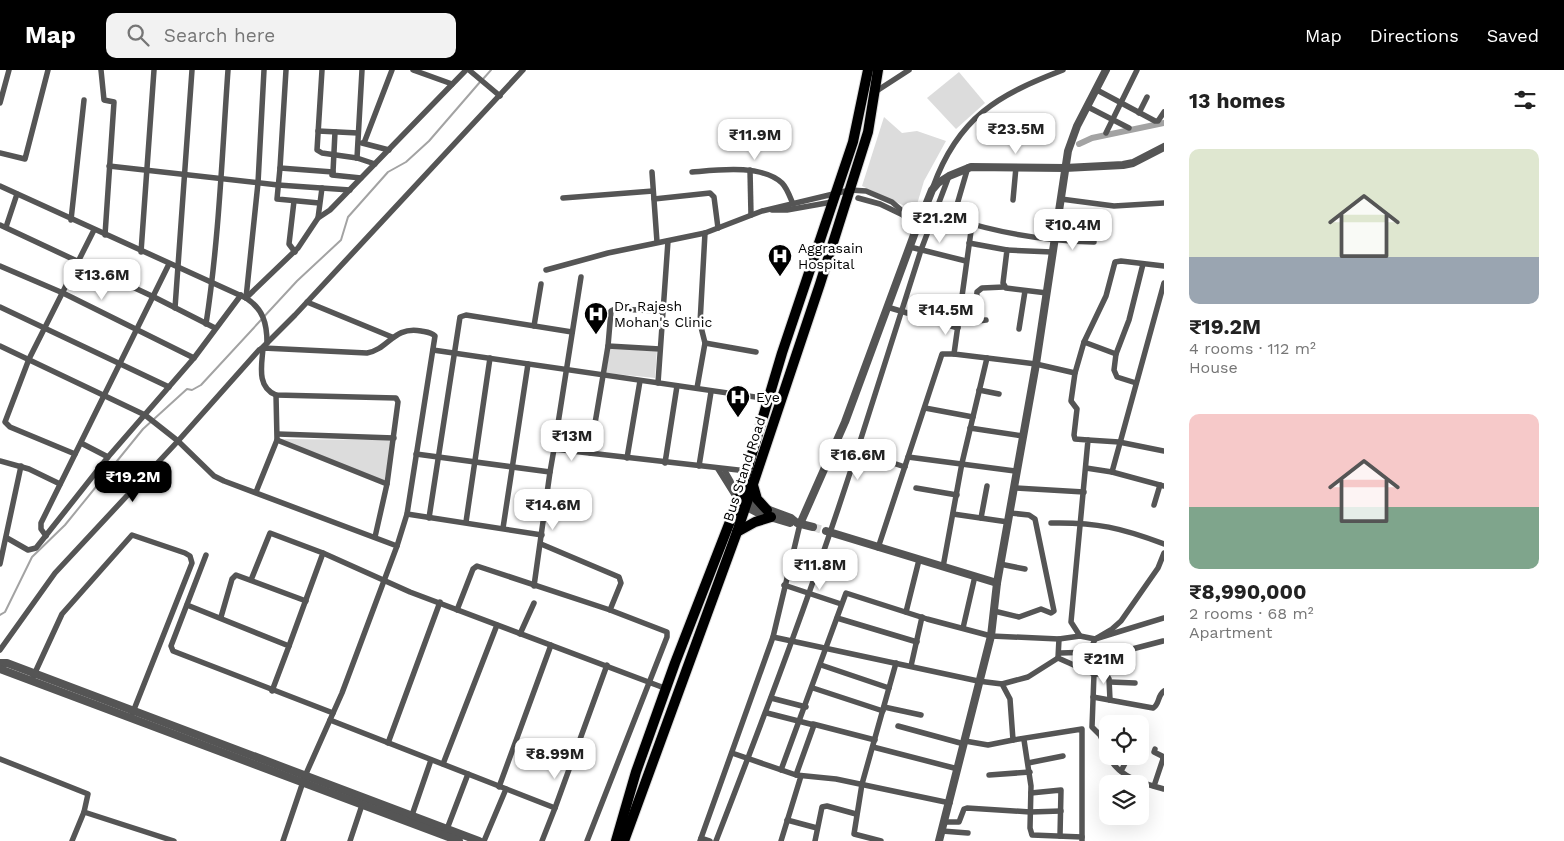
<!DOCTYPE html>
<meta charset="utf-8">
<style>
:root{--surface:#fff;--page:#f2f2f2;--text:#222;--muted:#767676;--accent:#000}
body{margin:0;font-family:"Work Sans",sans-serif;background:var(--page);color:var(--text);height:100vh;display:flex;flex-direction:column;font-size:19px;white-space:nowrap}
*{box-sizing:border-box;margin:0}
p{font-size:16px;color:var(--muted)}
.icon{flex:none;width:28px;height:28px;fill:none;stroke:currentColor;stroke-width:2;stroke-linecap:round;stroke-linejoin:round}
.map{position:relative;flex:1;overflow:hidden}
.details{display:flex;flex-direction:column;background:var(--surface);width:400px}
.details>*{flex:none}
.controls{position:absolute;left:1099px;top:645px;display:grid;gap:10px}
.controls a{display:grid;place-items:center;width:50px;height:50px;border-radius:10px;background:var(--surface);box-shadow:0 5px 20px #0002;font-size:25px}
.price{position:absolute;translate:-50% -42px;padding:0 11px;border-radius:10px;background:#fff;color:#222;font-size:16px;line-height:32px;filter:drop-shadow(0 1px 2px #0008)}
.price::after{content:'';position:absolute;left:50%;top:30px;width:15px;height:11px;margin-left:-8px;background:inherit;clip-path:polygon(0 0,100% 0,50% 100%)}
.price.on{background:var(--accent);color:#fff}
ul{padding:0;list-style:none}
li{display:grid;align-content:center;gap:10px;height:265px;padding:0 25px}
li span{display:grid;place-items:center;height:155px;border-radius:10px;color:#555}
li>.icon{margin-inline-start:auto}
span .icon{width:90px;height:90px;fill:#fffc;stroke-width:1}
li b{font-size:21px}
h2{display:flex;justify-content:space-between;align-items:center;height:60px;padding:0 25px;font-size:21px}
header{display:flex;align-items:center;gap:30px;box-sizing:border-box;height:70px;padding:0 25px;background:var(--accent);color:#fff}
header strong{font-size:24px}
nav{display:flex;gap:28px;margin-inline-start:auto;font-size:18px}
.search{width:350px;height:45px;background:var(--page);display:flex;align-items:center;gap:12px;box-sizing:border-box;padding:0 18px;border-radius:10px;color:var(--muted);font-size:19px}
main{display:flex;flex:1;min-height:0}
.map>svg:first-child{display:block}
.green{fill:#dcdcdc}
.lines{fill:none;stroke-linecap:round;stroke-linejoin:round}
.stream{stroke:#a3a3a3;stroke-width:2}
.canal{stroke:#a3a3a3;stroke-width:6}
.tertiary-tunnel{stroke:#d9d9d9;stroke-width:8;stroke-dasharray:8 4;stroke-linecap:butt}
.primary-casing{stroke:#dbdbdb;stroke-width:12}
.minor{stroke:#555;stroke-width:5.5}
.tertiary{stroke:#555;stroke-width:8}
.primary{stroke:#000;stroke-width:10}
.labels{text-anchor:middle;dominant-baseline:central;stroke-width:5;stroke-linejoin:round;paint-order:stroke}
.poi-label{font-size:14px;fill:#000;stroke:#fff;text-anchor:start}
.street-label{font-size:14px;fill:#000;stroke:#fff}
</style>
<header>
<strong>Map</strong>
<div class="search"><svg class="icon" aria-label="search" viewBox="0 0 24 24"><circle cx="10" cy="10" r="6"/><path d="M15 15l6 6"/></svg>Search here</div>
<nav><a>Map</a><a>Directions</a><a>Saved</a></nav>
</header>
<main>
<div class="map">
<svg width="1164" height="771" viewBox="0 0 1164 771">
<rect width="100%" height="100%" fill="#fff"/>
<g class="green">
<path d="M959,2L985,33L956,59L927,28Z"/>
<path d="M884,47L902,63L917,61L946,71L924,111L915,141L862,116Z"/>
<path d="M610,278L657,280L655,308L606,303Z"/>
<path d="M280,369L391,370L385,411Z"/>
</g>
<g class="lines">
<g class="stream">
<path d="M483,9L491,0"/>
<path d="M0,545L5,542L32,487L65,455L143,359L187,319L192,320L201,315L297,211L341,170L348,147L388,102L406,92L429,71L480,12"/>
</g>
<path class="canal" d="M1079,74L1092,68L1164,53"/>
<path class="tertiary-tunnel" d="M813,457L826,461"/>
<g class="primary-casing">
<g id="primary">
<path d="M753,415L757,429L767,440"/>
<path d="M737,462L755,452L771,447"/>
<path d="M616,771L636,702L675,593L738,431L782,283L853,72L868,0"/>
<path d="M624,771L737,462L820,214L868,62L878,0"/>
</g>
</g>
<g class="minor">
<path d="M101,0L104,30L114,32L105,165"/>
<path d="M286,0L280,98L333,102L332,105L361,108"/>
<path d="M322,0L317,80L322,83L357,88L375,94"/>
<path d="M413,0L452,14"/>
<path d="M469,0L500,26"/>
<path d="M1097,20L1155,51H1158L1164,42"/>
<path d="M875,22L909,0"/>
<path d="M0,33L9,0"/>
<path d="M1088,37L1129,58"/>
<path d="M1139,43L1147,27"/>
<path d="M318,61L358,63"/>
<path d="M1106,63L1137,0"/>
<path d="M362,73L389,80"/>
<path d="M364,73L392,0"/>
<path d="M0,83L25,89L48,0"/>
<path d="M357,88L362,0"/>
<path d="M109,96L278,115L350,120"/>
<path d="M968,97L954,145L955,149C999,163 1048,171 1094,172"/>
<path d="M280,98L277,129L319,133"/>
<path d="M750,100L751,145"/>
<path d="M333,102L335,62"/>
<path d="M652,102L657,172"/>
<path d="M692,102C717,100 762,94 782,113C787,118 790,127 793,134"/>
<path d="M0,116L246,228C263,239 267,253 267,273"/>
<path d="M933,117C958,47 998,25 1063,0"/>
<path d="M563,128L653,121"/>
<path d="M858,128L880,134L903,145"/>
<path d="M654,129L710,123L714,127L718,158"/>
<path d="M1061,129L1114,136L1164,133"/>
<path d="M1013,130L1016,97"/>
<path d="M294,131L289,174L295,182"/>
<path d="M772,140H787L832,132"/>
<path d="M935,143L955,149"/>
<path d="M318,148L322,118"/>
<path d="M71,150L84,30"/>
<path d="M972,154L954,284L1036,294L1075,303"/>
<path d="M0,155L154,227L215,258"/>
<path d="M6,157L17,124"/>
<path d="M969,173L1007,180L1003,213L1006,218L1047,223"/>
<path d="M910,177L966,191"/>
<path d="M1007,180L1052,182"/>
<path d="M141,182L154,0"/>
<path d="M0,196L63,223L194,288"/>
<path d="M546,200L608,183L705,163L762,141L850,120L866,121L892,132L900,139L914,165"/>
<path d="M246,228L298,178L318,148L330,140L466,0"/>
<path d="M246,228L258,113L264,0"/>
<path d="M307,232L392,267"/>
<path d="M0,237L169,317"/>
<path d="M887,237L958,258"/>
<path d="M175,238L192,0"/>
<path d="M986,250L978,251L975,246L977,222L982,218L1004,217"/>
<path d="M206,254C219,170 222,85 228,0"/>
<path d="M534,256L541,214"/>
<path d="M1019,259L1025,221"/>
<path d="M1084,272L1116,284"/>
<path d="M705,273L756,282"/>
<path d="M0,276L145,345L178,371L214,406L224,411L397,476L342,623L305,706L283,771"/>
<path d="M608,276L660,279"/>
<path d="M263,278C262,294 256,317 276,325L396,328L398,332L387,414"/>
<path d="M261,279L295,245L523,0"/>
<path d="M433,280L769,329"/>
<path d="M658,313L668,171"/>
<path d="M1136,313L1117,307L1114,300L1116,284L1129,250L1143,194"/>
<path d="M697,318L705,273L700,253L705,163"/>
<path d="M979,320L999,324"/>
<path d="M925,338L973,347"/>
<path d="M970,358L1023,366"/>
<path d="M278,364L394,368"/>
<path d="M277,370L387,414L375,467"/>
<path d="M1088,370L1119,372L1164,381"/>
<path d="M81,373L108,387"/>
<path d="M554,379L581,207"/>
<path d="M857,381L921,180L949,106"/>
<path d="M590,383L608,276L611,241L615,239L663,241"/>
<path d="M75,384L10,357L5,352L29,289L94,160"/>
<path d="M416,384L550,402L554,379L747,401"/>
<path d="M908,387L1015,401"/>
<path d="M627,388L640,311"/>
<path d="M0,391L29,399L60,414"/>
<path d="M665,393L677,316"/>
<path d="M699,396L711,322"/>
<path d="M1086,398L1112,402L1164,416"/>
<path d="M718,399L738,431"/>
<path d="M724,399L739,425"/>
<path d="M1112,402L1164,213"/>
<path d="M916,418L957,425"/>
<path d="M1015,418L1084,422"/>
<path d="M256,422L277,370L276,325"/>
<path d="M1154,435L1160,415"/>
<path d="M407,444L542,465"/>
<path d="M953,444L1008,452"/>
<path d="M429,448L460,247L466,245L572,262"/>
<path d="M981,448L987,416"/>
<path d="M466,452L490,288"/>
<path d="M1051,453C1096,452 1122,458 1164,474"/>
<path d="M503,458L528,294"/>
<path d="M46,466L41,459V453L169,194"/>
<path d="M7,468L28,480L36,478L108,387L194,288L241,225"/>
<path d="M541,474L619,507L621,513L610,540"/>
<path d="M878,478L942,284H954"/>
<path d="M323,483L410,522L667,619"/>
<path d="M206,485L171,576L173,581L333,643"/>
<path d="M0,494L21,396"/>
<path d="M1000,494L1025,499"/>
<path d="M943,497L962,393L987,288"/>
<path d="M817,499L843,506"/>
<path d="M251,510L270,463L323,483L289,576"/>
<path d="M784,515L841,534"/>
<path d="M534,516L550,402"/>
<path d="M187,535L289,576L272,621"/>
<path d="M457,540L473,499L477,496L610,540L667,562V567L587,771"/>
<path d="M994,541L1019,547L1041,539L1051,543L1054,541L1035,449L1029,445L1010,443"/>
<path d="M906,542L919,490"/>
<path d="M221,547L232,509L236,505L306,531"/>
<path d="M837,548L917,572"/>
<path d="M963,558L975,506"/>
<path d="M520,564L534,533"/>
<path d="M1080,566L1071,552L1088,370L1075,369L1074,365L1077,339L1071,331L1075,303L1084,272L1106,226L1115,192L1121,191L1164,196"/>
<path d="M773,567L978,611L1002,614L1010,629L1013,670L1082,659V771"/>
<path d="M1059,569L1058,588L1094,604L1092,657L1100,665L1108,683"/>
<path d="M0,580L55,503L178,371L259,280L263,278L367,283C389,279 393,256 421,261C426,262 431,262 435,266L407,444L397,476"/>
<path d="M1090,581L1095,569L1112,559L1121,551L1158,498L1164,483"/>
<path d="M1060,583L1093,582L1109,590"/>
<path d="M821,595L889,618"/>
<path d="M911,596L922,547"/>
<path d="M1094,604H1106L1109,590L1113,584L1163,571"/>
<path d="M1106,604L1109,609L1110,630"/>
<path d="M33,607L62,544L132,465L185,483L190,486L192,493L131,647"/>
<path d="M1110,612L1135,613"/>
<path d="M1002,614L1028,607L1058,588"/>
<path d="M813,618L883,641"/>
<path d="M1093,627L1153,638C1160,634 1157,626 1164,621"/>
<path d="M771,628L806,637"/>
<path d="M884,637L921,645"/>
<path d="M767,643L814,655L796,705"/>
<path d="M330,650L555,738L607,595"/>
<path d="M813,654L875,670"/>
<path d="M898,656L964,674"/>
<path d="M1024,670L1031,716L1030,758L1032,765L1082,767"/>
<path d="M965,671L988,675L1013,670"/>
<path d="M388,673L440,532"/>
<path d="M873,677L958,699"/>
<path d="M732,683L796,705L836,709L950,733"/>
<path d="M1109,686C1117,707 1145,714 1164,719"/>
<path d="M0,689L88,724L84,742L72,771"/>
<path d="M1028,693L1063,686"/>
<path d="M443,694L497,555"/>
<path d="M781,700L846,523L927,549L991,566L1059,569L1080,566L1095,569L1164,548"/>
<path d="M1121,701L1129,686"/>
<path d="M989,705L1030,702"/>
<path d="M1154,716L1163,689L1162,686L1154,682L1155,679"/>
<path d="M499,717L551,575"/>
<path d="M1031,723L1061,720L1060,766"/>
<path d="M84,742L174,771"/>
<path d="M411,748L431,690"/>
<path d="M787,750L817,758"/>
<path d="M944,752H959L964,739L967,738L1030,742L1061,741"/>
<path d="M447,759L468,704"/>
<path d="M942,761L968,763"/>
<path d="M701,768L710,771"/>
<path d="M350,771L362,735"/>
<path d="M484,771L506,719"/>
<path d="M542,771L555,738"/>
<path d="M700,771L773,567L800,454"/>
<path d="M716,771C766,642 815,513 857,381L905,397"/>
<path d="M781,771L801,706"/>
<path d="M815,771L822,737L827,736L856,744"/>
<path d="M881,771L854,764L862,714L896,593"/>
</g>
<g class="tertiary">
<path d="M745,431L791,448L797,453L813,457"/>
<path d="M743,435L760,444L790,453"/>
<path d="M800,454L845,352L914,165L932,120L938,113L949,106L971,97L1065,98L1123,95L1133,93L1164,77"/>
<path d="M826,461L997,513"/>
<path d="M0,593H7L479,771"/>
<path d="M0,599L459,771"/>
<path d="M939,771L991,566L997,513L1036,294L1068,81L1077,56L1106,0"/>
</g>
<use href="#primary" class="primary"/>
</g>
<defs>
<g id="hospital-pin" transform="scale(1.25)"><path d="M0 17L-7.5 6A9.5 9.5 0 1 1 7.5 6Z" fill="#000" stroke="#fff"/><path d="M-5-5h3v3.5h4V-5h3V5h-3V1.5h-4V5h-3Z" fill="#fff"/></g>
</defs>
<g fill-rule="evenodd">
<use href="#hospital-pin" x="780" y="186"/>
<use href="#hospital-pin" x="596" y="244"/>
<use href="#hospital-pin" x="738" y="327"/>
</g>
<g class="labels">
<g class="poi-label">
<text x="798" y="178">Aggrasain<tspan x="798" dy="16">Hospital</tspan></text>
<text x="614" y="236">Dr. Rajesh<tspan x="614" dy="16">Mohan's Clinic</tspan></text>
<text x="756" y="327">Eye</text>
</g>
<g class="street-label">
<text transform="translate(744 399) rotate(-72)">Bus Stand Road</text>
</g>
</g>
</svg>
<div class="controls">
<a><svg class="icon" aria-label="locate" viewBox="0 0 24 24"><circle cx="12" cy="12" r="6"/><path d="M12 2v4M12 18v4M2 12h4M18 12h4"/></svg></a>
<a><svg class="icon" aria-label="layers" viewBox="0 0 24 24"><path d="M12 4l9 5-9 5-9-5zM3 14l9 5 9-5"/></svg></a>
</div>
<b class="price" style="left:1016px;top:85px">₹23.5M</b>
<b class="price" style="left:755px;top:91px">₹11.9M</b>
<b class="price" style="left:940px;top:174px">₹21.2M</b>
<b class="price" style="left:1073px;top:181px">₹10.4M</b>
<b class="price" style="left:102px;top:231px">₹13.6M</b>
<b class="price" style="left:946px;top:266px">₹14.5M</b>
<b class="price" style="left:572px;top:392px">₹13M</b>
<b class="price" style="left:858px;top:411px">₹16.6M</b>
<b class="price on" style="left:133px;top:433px">₹19.2M</b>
<b class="price" style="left:553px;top:461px">₹14.6M</b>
<b class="price" style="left:820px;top:521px">₹11.8M</b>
<b class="price" style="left:1104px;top:615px">₹21M</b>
<b class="price" style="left:555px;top:710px">₹8.99M</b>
</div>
<section class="details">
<h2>13 homes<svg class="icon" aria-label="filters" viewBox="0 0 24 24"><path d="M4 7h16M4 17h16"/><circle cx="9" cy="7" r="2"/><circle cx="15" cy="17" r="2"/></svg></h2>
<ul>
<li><span style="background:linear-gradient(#dfe7d0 70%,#9aa5b1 0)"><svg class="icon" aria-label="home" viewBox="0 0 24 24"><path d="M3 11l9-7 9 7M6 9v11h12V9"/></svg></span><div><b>₹19.2M</b><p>4 rooms · 112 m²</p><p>House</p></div></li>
<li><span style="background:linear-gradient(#f6c9c9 60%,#7fa58c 0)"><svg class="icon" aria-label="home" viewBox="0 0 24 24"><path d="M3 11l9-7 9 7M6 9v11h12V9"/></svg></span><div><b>₹8,990,000</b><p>2 rooms · 68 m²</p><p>Apartment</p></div></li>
</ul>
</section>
</main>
